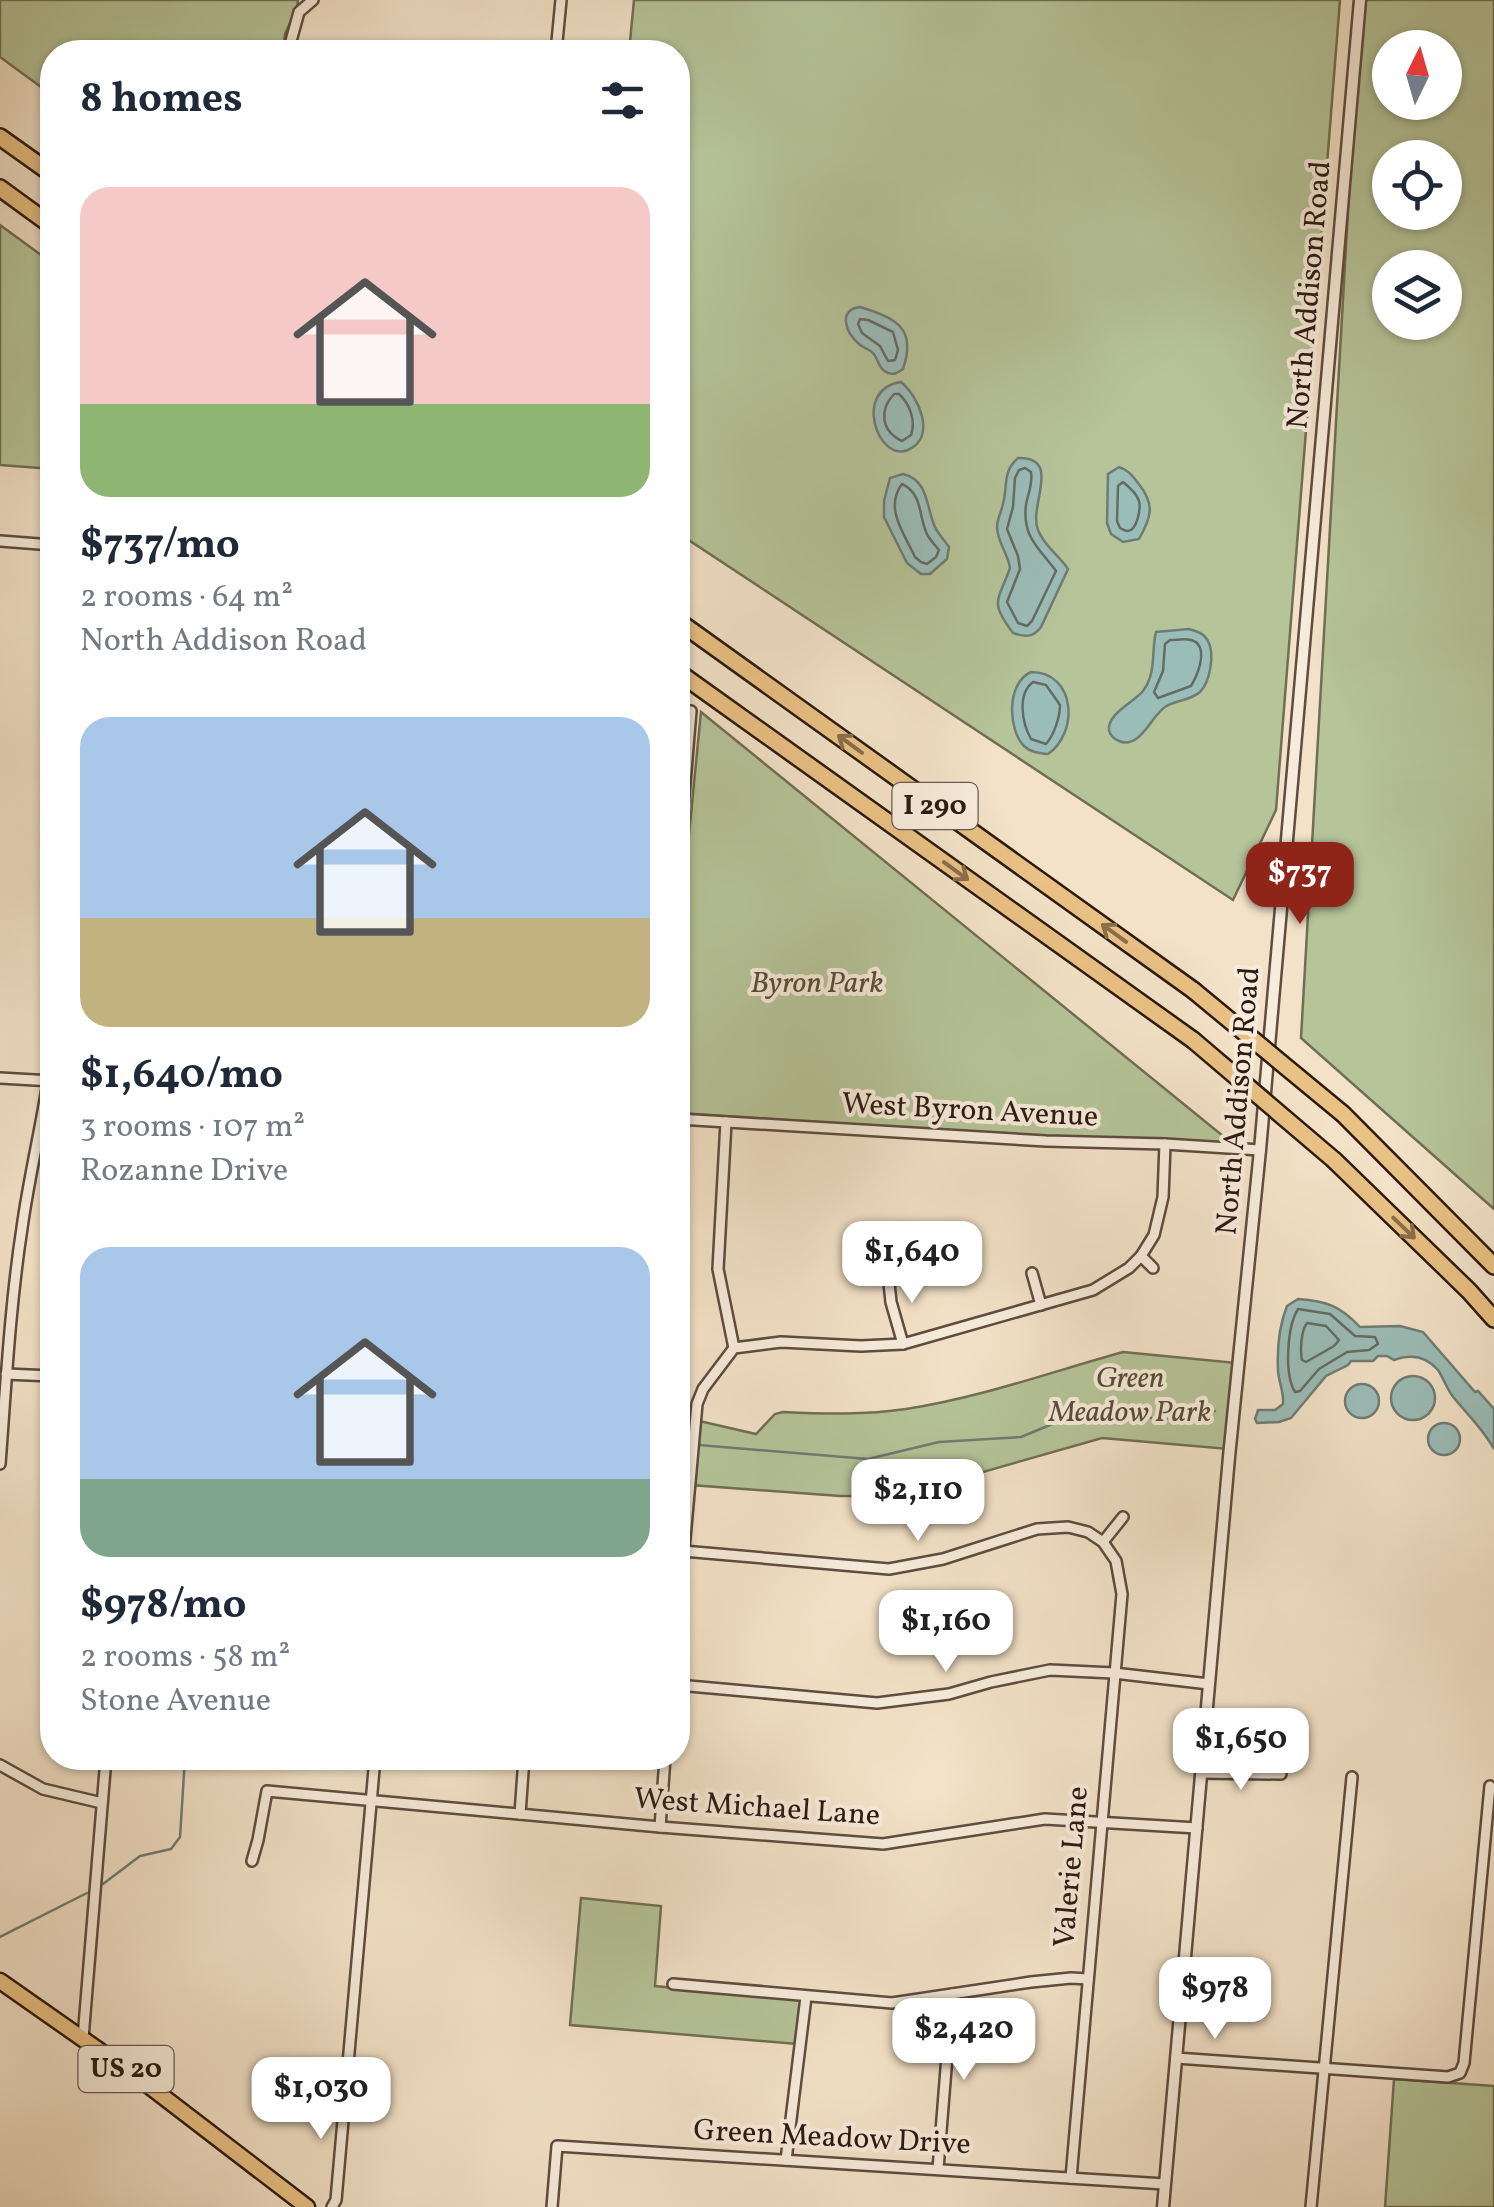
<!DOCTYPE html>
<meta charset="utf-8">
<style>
:root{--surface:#fff;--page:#f2f2f3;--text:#1f2937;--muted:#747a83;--accent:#8f2418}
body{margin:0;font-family:Vollkorn,serif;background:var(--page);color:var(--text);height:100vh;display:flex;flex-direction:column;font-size:38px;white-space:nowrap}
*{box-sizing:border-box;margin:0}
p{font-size:32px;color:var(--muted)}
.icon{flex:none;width:55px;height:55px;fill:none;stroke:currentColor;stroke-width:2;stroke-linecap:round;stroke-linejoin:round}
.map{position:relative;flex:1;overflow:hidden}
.sheet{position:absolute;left:40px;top:40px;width:650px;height:1730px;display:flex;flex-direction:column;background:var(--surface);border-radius:40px;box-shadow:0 2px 8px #0004}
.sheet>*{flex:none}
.needle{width:65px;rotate:5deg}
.fabs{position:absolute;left:1372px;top:30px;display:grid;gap:20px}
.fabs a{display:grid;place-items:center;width:90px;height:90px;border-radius:50%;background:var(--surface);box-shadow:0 2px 8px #0004;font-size:50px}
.price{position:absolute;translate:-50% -85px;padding:0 22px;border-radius:20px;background:#fff;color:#222;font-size:32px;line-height:65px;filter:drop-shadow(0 2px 5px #0008)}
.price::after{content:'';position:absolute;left:50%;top:60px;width:30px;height:22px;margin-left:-15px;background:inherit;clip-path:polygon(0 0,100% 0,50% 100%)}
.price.selected{background:var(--accent);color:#fff}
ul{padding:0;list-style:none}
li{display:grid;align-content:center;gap:20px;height:530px;padding:0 40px}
li span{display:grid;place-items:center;height:310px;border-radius:30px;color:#555}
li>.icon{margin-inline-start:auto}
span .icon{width:180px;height:180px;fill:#fffc;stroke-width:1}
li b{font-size:42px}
h2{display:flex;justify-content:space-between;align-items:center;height:120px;padding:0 40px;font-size:42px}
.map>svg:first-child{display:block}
.green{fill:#b6c499;stroke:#706f55;stroke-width:2.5;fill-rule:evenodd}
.water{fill:#9bbdb8;stroke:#6e7c75;stroke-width:2.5}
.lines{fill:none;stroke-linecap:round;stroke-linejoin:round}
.shore{stroke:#636c64;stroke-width:2.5}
.stream{stroke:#6e7c75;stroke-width:2.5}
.minor-casing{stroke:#5d4c3f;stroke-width:14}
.tertiary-casing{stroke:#5d4c3f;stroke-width:15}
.primary-casing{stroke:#2b1a11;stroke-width:19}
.motorway-casing{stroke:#2b1a11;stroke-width:20}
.minor{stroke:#f7ecdb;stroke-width:9}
.tertiary{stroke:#f7ecdb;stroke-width:10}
.primary{stroke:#eac184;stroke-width:14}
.motorway{stroke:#eac184;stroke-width:15}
.motorway-bridge-casing{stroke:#2b1a11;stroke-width:20;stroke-linecap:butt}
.motorway-bridge{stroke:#eac184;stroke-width:15}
.oneway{stroke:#8a6e4a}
.labels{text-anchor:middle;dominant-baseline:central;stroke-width:8;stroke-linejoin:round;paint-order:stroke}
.shield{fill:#f7ecdb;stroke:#68594e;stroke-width:2.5}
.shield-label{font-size:28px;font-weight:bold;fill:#2b1a11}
.street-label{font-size:30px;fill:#2b1a11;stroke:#f7ecdb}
.park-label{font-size:30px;font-style:italic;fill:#554d3a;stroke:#f7ecdb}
</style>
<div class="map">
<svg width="1494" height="2207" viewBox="0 0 1494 2207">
<rect width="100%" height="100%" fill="#f3e2c8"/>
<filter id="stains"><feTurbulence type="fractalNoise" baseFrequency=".002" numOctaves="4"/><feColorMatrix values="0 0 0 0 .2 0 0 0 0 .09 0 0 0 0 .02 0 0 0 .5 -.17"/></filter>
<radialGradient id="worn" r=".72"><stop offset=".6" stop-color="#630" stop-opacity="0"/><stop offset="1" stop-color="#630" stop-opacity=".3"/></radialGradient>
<g class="green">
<path d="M0,0H298L297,8L285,34L283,52H52V95L0,57Z"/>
<path d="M634,0H1340L1276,810L1233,900L678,533V52H629Z"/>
<path d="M1360,0H1494V1209L1301,1038ZM1390,48H1445V102H1390ZM1390,158H1445V212H1390ZM1390,268H1445V322H1390Z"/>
<path d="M0,225L52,263V469L0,465Z"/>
<path d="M701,712L1239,1149L678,1113V946Z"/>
<path d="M1123,1352L1237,1363L1228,1449L1102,1438L920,1490L891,1496H840L691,1485L694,1455L678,1454V1416L756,1434L775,1414L783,1412C824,1414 865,1415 906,1409C979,1398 1051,1372 1123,1352Z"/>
<path d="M581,1898L661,1906L655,1986L804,2000L797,2044L570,2025Z"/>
<path d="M1394,2079L1494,2086V2207H1385Z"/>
</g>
<g class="water">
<path d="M860,307C896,318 917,328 903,369C897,373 895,375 888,373C878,369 879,360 873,353C869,349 863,348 859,344C846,333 837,310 860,307Z"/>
<path d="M901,382C919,397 937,437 908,450C878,463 852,389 901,382Z"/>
<path d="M1018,458C1063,457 1028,506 1038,530C1044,546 1059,555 1068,569L1041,627C1033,638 1025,637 1013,633C989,601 998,602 1010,568C1008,554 998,543 997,528C997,519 1001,513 1003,504C1008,486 1002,472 1018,458Z"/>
<path d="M1119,467C1128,470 1132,475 1138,483C1155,504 1152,516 1139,539L1123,542L1111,534L1107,523L1108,474Z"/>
<path d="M903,474C929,480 926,508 935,527C938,534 945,541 949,547L947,559L930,574H921L907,563L884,517V501L890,478Z"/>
<path d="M1189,629C1196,631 1204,633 1208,641C1215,654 1210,682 1200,692C1190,701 1175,700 1165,707C1151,716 1140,750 1119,741C1114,739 1110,735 1109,730C1107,714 1134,702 1143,691C1157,672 1151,651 1156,632Z"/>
<path d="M1031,672C1076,672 1079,733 1048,754C1040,753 1031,753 1024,746C1008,730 1006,683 1031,672Z"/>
<path d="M1298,1299C1327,1301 1340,1306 1360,1327L1400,1326L1423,1332L1475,1392L1478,1391L1494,1409V1449C1483,1429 1468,1415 1454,1398C1447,1390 1444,1379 1438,1370C1426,1356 1410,1354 1394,1360L1387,1356H1378L1373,1361H1351L1348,1365L1326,1376L1291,1418L1279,1422L1257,1423L1255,1419L1258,1410H1275L1283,1404C1284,1392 1279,1383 1278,1371C1277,1350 1279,1326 1287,1306Z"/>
<circle cx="1413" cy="1398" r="22"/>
<circle cx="1362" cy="1401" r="17"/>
<circle cx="1444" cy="1439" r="16"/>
</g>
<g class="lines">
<g class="shore">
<path d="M860,319L868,320L893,332L898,350L895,360L888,361L880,346L862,333L858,324Z"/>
<path d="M894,394H899C910,404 916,421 911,435L902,441C881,431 879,410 894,394Z"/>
<path d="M1025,468L1031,472C1033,484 1028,493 1026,505C1022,537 1039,548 1056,571L1032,621L1027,626L1018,623L1007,602L1020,569L1018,556L1007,529L1013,507L1015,478L1019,470Z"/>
<path d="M1123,482C1128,486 1137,494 1139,501C1141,509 1137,530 1128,531C1125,531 1122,529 1120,528L1117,521L1118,486Z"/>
<path d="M902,484C924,494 918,519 928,536C931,541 935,545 939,550L936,557L927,564L921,562L915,557C904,533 884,508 902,484Z"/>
<path d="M1170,640C1178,640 1191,637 1197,643C1207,653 1197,676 1191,686L1158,698L1154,692L1163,671L1165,644Z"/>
<path d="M1033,682L1046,685L1060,705C1060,717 1054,735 1046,744L1031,739C1022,723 1017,694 1033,682Z"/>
<path d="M1298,1309L1330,1314L1355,1336L1375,1337L1378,1344L1369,1350L1347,1352L1319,1369L1300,1391L1295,1392C1284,1374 1287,1327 1298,1309Z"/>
<path d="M1307,1323L1326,1326L1339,1340L1334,1346L1306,1362L1302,1360C1300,1350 1301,1331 1307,1323Z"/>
</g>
<g class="stream">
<path d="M678,1443L691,1444"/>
<path d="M699,1445L868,1459L939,1442L1021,1437L1074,1415L1101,1408L1162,1420L1215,1411"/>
<path d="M103,1884L140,1856L171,1849L180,1837L185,1758"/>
<path d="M0,1937L87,1893"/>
</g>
<g class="minor-casing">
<g id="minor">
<path d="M288,52L299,12L313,0"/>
<path d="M556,52L561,0"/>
<path d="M0,541L52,545"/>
<path d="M678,867L691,711"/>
<path d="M0,1078L52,1081"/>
<path d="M678,1119L1046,1141L1165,1144L1260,1150"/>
<path d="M726,1122L718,1269L734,1348"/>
<path d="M1141,1256L1153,1268"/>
<path d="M1032,1273L1041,1305"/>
<path d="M888,1274L891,1302L903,1344"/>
<path d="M6,1374L52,1376"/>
<path d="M0,1464C6,1385 10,1306 22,1228C30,1169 45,1113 52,1054"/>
<path d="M1103,1542L1123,1517"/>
<path d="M683,1551L889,1569L943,1559L1037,1529L1068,1527L1088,1532L1103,1542L1116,1561L1122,1594L1071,2178"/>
<path d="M678,1616L697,1404L703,1389L734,1348L781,1342L861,1346L903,1344L1093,1290L1129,1268L1141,1256L1154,1235L1163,1197L1165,1144"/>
<path d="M678,1685L877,1703L949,1694L991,1682L1050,1670L1114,1673L1209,1684"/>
<path d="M0,1765L43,1789L102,1803"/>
<path d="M1202,1773L1281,1774"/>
<path d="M520,1814L524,1758"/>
<path d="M660,1827L665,1758"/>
<path d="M252,1861L258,1840L267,1791L660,1827L883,1844L1045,1819L1197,1828"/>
<path d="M673,1984L892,2003L1031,1982L1071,1978L1088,1979"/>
<path d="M83,2038L106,1758"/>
<path d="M1176,2058L1448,2077L1460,2073L1464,2063L1490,1786"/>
<path d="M786,2160L806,1997"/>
<path d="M938,2169L952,1994"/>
<path d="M332,2207L336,2200L375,1758"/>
<path d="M552,2207L557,2146L1165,2184"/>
<path d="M1311,2207L1352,1777"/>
</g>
</g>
<g class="tertiary-casing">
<path id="tertiary" d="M1163,2207L1229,1457L1260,1150L1360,0"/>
</g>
<g class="primary-casing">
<path id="primary" d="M0,1981L140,2079L307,2207"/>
</g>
<g class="motorway-casing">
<g id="motorway">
<path d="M0,137L52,174"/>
<path d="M0,188L52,226"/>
<path d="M678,621L1193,990"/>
<path d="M678,672L1193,1040"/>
<path d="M1343,1114L1494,1266"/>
<path d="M1334,1160L1469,1291L1494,1319"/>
</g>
</g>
<use href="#minor" class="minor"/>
<use href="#tertiary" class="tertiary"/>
<use href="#primary" class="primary"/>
<use href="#motorway" class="motorway"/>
<g class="motorway-bridge-casing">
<g id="motorway-bridge">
<path d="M1193,990L1343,1114"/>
<path d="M1193,1040L1334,1160"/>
</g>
</g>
<use href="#motorway-bridge" class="motorway-bridge"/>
</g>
<defs><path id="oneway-shaft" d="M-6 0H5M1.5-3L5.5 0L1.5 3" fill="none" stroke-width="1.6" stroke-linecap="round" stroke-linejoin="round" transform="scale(2.5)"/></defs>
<g class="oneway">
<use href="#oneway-shaft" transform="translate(850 744) rotate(-144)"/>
<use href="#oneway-shaft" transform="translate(956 871) rotate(36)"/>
<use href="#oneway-shaft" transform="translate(1114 933) rotate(-144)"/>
<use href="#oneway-shaft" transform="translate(1404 1228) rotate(44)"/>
</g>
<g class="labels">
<g class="shield">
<rect x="892.5" y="783" width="85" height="46" rx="8"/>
<rect x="78.5" y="2046" width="95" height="46" rx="8"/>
</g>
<g class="shield-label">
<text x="935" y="806">I 290</text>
<text x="126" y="2069">US 20</text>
</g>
<g class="street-label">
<text transform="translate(1310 295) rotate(-85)">North Addison Road</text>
<text transform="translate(1239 1101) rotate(-85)">North Addison Road</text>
<text transform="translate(970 1111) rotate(3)">West Byron Avenue</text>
<text transform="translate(757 1808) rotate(4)">West Michael Lane</text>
<text transform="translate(1072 1867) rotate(-85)">Valerie Lane</text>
<text transform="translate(832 2138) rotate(3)">Green Meadow Drive</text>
</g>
<g class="park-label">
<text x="817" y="984">Byron Park</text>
<text x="1130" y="1379">Green<tspan x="1130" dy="34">Meadow Park</tspan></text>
</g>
</g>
<rect width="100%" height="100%" filter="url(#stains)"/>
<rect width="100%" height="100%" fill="url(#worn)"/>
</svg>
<div class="fabs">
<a><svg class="needle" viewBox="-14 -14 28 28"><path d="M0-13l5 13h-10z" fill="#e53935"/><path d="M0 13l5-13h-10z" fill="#747a83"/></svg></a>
<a><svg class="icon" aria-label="locate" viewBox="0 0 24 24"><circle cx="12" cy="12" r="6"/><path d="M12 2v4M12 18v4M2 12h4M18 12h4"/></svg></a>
<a><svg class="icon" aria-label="layers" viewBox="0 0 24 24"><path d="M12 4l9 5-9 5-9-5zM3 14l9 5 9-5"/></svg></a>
</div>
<b class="price selected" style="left:1300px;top:927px">$737</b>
<b class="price" style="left:912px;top:1306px">$1,640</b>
<b class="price" style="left:918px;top:1544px">$2,110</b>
<b class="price" style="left:946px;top:1675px">$1,160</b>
<b class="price" style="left:1241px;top:1793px">$1,650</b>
<b class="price" style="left:1215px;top:2042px">$978</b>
<b class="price" style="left:964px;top:2083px">$2,420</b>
<b class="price" style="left:321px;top:2142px">$1,030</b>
<section class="sheet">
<h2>8 homes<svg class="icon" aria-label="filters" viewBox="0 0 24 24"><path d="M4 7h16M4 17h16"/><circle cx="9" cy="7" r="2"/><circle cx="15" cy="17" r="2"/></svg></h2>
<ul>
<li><span style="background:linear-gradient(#f6c9c9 70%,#8fb573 0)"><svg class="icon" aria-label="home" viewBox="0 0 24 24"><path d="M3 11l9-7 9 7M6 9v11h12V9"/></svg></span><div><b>$737/mo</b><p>2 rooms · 64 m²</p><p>North Addison Road</p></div></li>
<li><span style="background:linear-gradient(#a9c7e8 65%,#c2b280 0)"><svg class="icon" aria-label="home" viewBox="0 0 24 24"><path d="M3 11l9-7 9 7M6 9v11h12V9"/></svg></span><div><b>$1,640/mo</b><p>3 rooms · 107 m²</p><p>Rozanne Drive</p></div></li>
<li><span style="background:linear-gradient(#a9c7e8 75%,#7fa58c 0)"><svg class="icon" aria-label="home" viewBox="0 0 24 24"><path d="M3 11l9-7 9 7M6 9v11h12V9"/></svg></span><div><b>$978/mo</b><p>2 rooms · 58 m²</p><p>Stone Avenue</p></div></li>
</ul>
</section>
</div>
